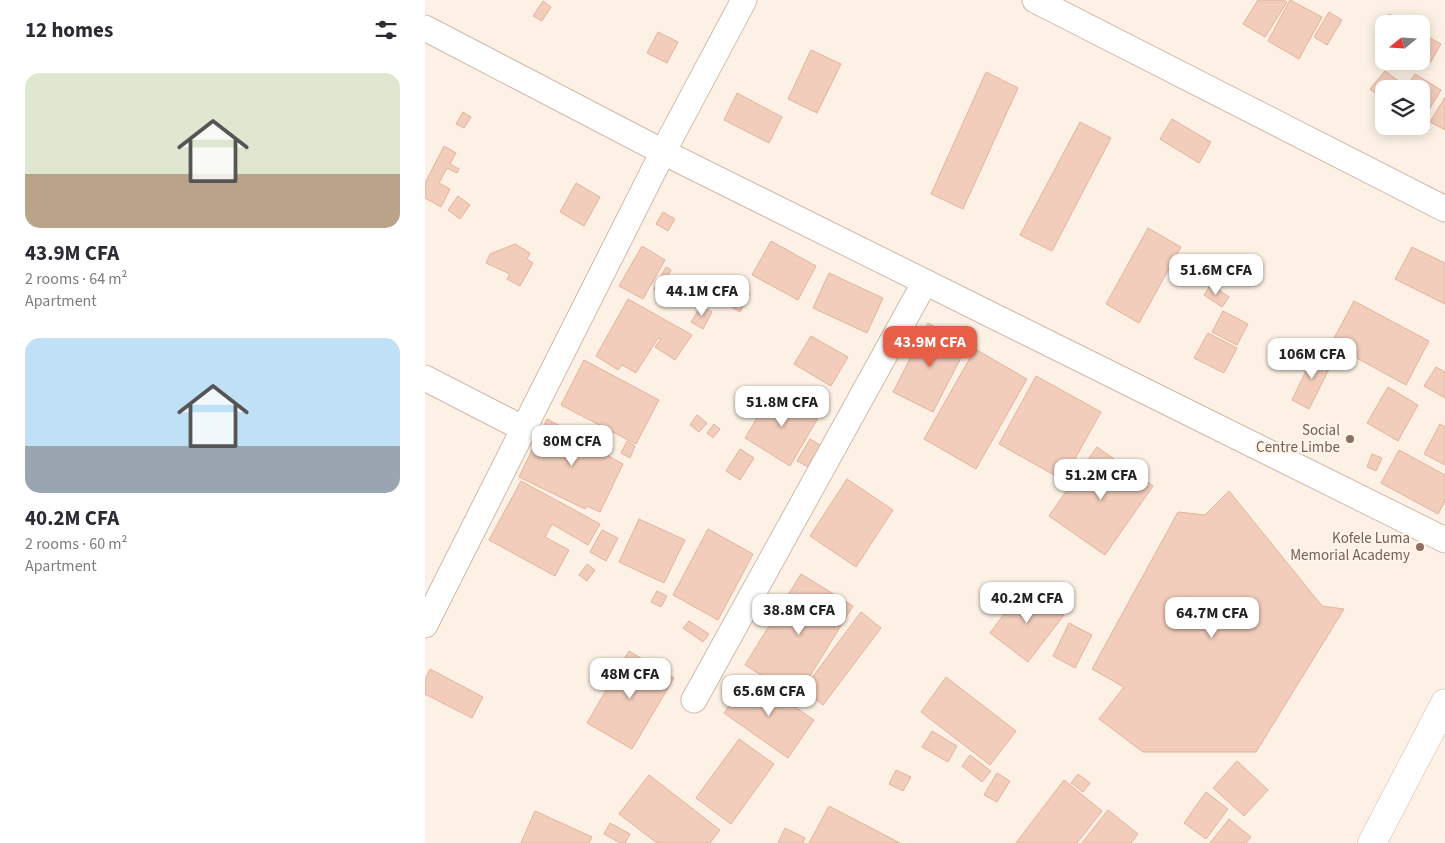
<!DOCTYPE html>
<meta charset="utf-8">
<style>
:root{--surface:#fff;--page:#f7f7f7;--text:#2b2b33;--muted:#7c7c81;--accent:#e85f48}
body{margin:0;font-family:"Source Sans 3",sans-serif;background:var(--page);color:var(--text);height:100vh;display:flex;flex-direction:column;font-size:19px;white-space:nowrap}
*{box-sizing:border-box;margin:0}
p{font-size:16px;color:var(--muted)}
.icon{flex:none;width:28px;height:28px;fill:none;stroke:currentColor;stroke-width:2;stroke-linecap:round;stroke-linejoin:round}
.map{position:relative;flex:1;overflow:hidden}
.details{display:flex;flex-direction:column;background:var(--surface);width:425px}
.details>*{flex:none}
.needle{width:32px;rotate:252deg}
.fabs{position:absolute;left:950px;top:15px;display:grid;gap:10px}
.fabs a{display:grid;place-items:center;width:55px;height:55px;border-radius:10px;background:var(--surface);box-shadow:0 2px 12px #0003;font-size:25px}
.price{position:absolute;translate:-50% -42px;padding:0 11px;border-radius:10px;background:#fff;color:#222;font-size:16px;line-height:32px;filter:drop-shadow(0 1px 2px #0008)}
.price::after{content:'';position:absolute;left:50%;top:30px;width:15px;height:11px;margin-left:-8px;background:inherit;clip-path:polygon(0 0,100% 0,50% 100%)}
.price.selected{background:var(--accent);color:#fff}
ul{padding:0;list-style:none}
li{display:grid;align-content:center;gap:10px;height:265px;padding:0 25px}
li span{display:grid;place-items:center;height:155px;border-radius:15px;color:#555}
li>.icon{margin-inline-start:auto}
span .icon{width:90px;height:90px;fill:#fffc;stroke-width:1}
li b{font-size:21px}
h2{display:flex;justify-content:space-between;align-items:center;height:60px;padding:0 25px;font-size:21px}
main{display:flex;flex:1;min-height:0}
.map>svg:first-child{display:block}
.building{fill:#f2cdbb;stroke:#e5b29b}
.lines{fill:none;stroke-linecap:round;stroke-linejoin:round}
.street-casing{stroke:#d0baad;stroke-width:27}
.secondary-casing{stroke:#d3b9aa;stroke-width:29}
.street{stroke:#fff;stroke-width:25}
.secondary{stroke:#fff;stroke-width:28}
.education-dot{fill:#8d6e63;stroke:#fff5ea;stroke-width:2}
.labels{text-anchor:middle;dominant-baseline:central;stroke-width:4.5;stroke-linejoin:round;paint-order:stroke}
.education-label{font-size:15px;fill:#785e54;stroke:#fff5ea;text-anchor:end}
</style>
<main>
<section class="details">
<h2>12 homes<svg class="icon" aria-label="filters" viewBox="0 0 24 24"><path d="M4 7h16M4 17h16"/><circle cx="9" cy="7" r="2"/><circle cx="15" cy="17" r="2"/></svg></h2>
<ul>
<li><span style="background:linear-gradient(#dfe7d0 65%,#b9a48a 0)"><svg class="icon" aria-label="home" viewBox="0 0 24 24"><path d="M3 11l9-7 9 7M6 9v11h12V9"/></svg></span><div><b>43.9M CFA</b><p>2 rooms · 64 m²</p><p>Apartment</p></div></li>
<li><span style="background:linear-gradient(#bfe0f5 70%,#9aa5b1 0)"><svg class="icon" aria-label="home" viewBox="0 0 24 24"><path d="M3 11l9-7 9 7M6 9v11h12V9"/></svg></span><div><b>40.2M CFA</b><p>2 rooms · 60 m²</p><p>Apartment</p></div></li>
</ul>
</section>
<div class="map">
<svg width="1020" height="843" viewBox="0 0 1020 843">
<rect width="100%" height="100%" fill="#fcf1e4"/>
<g class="building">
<path d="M833,0H858L862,2L840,37L818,24Z"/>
<path d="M865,0L897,17L874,59L843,41Z"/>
<path d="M118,1L126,7L117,21L108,16Z"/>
<path d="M904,12L917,20L902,45L889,37Z"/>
<path d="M964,14L981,24H959V36L953,33Z"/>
<path d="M233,32L253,42L242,63L222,53Z"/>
<path d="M996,33L1016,44L1005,63L996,58Z"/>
<path d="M386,50L416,64L392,113L363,99Z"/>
<path d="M960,71L979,85L976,89H959V100L945,89Z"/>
<path d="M561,72L593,88L538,209L506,194Z"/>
<path d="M990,74L1016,90L999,118L996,116V89H980Z"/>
<path d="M312,93L357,117L344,143L299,120Z"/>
<path d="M1020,97V130L1005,122Z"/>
<path d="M38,112L46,117L39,128L31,124Z"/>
<path d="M747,119L786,142L774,163L735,139Z"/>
<path d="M655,122L686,138L627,251L595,235Z"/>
<path d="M19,146L31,153L25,164L34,169L32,173L22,168L14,183L25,189L16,207L0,198V183Z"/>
<path d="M151,183L175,197L159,226L135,212Z"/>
<path d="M33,196L45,205L35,219L23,210Z"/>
<path d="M238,212L250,219L243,231L231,224Z"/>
<path d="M723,228L756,247L714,323L681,304Z"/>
<path d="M346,241L391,266L373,300L327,275Z"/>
<path d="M90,244L105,253L102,259L108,263L95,286L82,279L85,274L61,263L65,254Z"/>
<path d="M217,246L240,260L218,299L194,286Z"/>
<path d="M987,247L1020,263V304L970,279Z"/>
<path d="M241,267L246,270L234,291L229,289Z"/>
<path d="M404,273L458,298L442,333L388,308Z"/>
<path d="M786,284L804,297L797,307L779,295Z"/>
<path d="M310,285L325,294L315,312L300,303Z"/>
<path d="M203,299L267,335L250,360L230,347L236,339L233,338L211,373L197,365L193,370L171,356Z"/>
<path d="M929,301L1004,341L981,385L906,344Z"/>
<path d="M276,306L287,312L278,329L266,322Z"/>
<path d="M798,311L823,324L812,345L787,332Z"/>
<path d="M503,323L543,344L508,412L468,392Z"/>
<path d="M783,333L812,348L799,373L769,358Z"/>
<path d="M386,336L423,357L406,386L369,364Z"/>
<path d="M550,349L602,379L551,469L499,439Z"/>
<path d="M890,352L908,361L884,409L867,400Z"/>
<path d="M159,360L234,400L211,444L136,405Z"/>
<path d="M1011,367L1020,372V398L999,386Z"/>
<path d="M611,376L676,412L638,480L574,444Z"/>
<path d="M963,387L993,405L973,441L942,423Z"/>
<path d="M348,391L393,418L365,466L320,438Z"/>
<path d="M272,415L282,423L274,432L265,425Z"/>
<path d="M122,419L137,427L134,432L146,438L150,431L187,449L183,456L198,464L175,512L162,506L160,509L94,477Z"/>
<path d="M289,424L295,429L288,438L282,433Z"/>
<path d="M1015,424L1020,427V465L999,454Z"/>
<path d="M385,439L395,445L383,467L372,461Z"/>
<path d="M202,441L210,446L205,458L196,453Z"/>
<path d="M672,447L728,486L680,555L624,516Z"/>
<path d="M315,449L329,458L315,480L301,471Z"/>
<path d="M974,450L1020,475V501L1013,514L956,483Z"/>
<path d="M947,454L957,458L951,471L942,467Z"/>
<path d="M422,479L468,510L431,567L385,536Z"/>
<path d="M96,481L175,524L163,545L127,524L120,537L144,550L130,576L64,540Z"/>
<path d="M804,491L897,606L919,609L831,752H718L674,719L699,687L667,669L753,512L780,515Z"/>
<path d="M214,519L260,540L239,583L194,562Z"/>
<path d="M283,529L328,554L293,620L248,595Z"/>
<path d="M177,530L193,538L181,561L165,552Z"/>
<path d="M162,564L170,570L162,581L154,575Z"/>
<path d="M376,574L428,606L372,697L320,665Z"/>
<path d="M600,586L639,615L603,662L565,633Z"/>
<path d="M232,591L242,596L236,607L226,602Z"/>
<path d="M436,612L456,628L398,705L378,690Z"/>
<path d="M264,621L284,634L278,642L258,628Z"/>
<path d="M644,623L667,635L650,668L628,656Z"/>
<path d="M204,651L249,678L207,749L162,723Z"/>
<path d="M5,669L58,697L47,718L0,694V679Z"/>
<path d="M325,676L389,720L363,758L299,713Z"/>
<path d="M521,677L591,731L565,765L496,712Z"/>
<path d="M507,731L532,746L523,762L497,747Z"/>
<path d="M314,739L349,764L306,824L271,798Z"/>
<path d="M545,755L566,771L557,782L537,766Z"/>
<path d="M812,761L843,790L819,816L788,788Z"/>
<path d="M471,770L486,777L478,791L464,784Z"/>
<path d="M572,773L585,781L572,802L559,795Z"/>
<path d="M653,774L665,783L658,792L646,783Z"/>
<path d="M224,775L295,830L285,843H232L194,814Z"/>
<path d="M639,780L677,811L652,843H591Z"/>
<path d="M781,792L803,809L781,839L759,823Z"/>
<path d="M404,806L475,843H384Z"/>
<path d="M683,810L713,834L706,843H657Z"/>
<path d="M110,811L167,837L164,843H96Z"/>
<path d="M804,819L826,837L821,843H785Z"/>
<path d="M185,823L205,834L200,843H195L179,834Z"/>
<path d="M360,828L380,838L378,843H353Z"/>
</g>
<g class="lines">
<g class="street-casing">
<g id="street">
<path d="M610,0L1020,209"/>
<path d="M0,28L238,152L1020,540"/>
<path d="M0,378L99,429"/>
<path d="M0,625L238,152L319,0"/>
<path d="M269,700L500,282"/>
</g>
</g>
<g class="secondary-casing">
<path id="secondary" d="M947,843L1020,703"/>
</g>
<use href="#street" class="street"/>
<use href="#secondary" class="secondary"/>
</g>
<g class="education-dot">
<circle cx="925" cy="439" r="5"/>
<circle cx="995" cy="547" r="5"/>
</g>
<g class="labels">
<g class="education-label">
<text x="915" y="430">Social<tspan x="915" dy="17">Centre Limbe</tspan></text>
<text x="985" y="538">Kofele Luma<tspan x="985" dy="17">Memorial Academy</tspan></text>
</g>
</g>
</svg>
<div class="fabs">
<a><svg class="needle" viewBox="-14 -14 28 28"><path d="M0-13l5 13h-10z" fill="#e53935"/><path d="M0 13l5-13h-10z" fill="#7c7c81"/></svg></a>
<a><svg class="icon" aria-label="layers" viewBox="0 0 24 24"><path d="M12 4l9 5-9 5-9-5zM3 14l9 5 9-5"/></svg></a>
</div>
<b class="price" style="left:791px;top:296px">51.6M CFA</b>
<b class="price" style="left:277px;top:317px">44.1M CFA</b>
<b class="price selected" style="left:505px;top:368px">43.9M CFA</b>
<b class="price" style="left:887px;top:380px">106M CFA</b>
<b class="price" style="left:357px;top:428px">51.8M CFA</b>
<b class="price" style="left:147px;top:467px">80M CFA</b>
<b class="price" style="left:676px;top:501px">51.2M CFA</b>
<b class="price" style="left:602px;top:624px">40.2M CFA</b>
<b class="price" style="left:374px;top:636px">38.8M CFA</b>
<b class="price" style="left:787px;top:639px">64.7M CFA</b>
<b class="price" style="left:205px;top:700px">48M CFA</b>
<b class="price" style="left:344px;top:717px">65.6M CFA</b>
</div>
</main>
